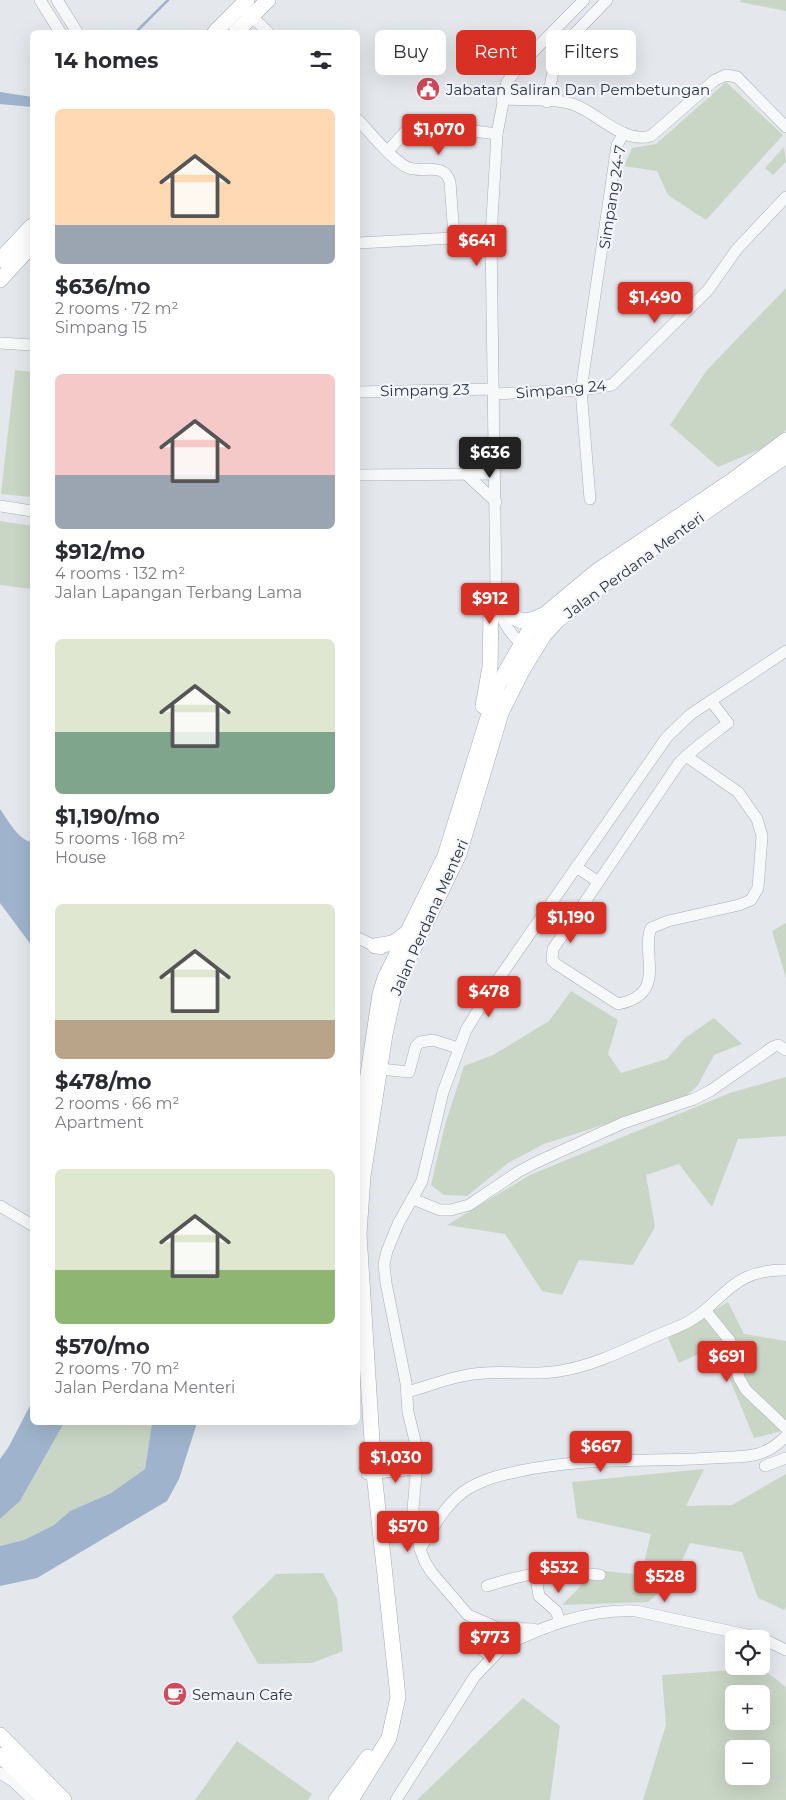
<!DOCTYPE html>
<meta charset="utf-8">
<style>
:root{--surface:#fff;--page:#f2f2f3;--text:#2b2b33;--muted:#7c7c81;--accent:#d93025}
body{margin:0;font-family:Montserrat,sans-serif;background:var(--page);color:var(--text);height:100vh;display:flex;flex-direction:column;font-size:19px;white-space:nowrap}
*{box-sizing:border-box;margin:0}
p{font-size:16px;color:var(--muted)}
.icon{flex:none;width:28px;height:28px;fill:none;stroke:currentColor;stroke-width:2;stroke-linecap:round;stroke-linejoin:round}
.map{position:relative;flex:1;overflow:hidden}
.panel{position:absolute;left:30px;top:30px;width:330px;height:1395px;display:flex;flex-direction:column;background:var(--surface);border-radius:8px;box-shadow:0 5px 20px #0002}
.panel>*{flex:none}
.banner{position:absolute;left:375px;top:30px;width:335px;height:45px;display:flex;gap:10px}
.fabs{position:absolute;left:725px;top:1630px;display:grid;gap:10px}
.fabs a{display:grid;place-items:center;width:45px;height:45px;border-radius:8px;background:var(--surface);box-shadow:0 5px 20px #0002;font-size:25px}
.price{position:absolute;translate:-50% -42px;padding:0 11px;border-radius:5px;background:var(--accent);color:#fff;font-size:16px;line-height:32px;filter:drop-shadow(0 1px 2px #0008)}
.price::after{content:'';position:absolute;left:50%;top:30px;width:15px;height:11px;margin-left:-8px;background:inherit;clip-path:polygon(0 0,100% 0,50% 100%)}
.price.active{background:#222;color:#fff}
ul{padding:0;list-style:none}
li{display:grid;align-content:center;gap:10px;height:265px;padding:0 25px}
li span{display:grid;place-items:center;height:155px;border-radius:8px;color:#555}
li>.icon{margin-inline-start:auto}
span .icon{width:90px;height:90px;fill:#fffc;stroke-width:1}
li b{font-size:21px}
h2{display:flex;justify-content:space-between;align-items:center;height:60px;padding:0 25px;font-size:21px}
.chip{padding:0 18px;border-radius:8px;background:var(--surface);box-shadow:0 5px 20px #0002;font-size:18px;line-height:45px}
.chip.active{background:var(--accent);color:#fff}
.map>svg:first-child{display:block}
.green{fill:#c9d6c5;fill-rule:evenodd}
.water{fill:#9fb4cc}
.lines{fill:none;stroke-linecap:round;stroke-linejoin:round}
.stream{stroke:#9fb4cc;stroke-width:2.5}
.minor-casing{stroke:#a9aeb7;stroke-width:12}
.major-casing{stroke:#a3abb8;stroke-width:16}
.minor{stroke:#f7f8fa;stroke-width:11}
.major{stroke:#fff;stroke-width:15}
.labels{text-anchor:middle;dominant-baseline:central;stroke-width:4.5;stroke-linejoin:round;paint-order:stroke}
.poi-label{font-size:15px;fill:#2b3445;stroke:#f4f6f9;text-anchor:start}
.street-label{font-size:15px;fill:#2b3445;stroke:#f4f6f9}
</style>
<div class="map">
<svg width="786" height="1800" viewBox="0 0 786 1800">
<rect width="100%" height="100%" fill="#e4e7ec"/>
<g class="green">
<path d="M741,0H786V11L740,2Z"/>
<path d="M726,82L783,135L706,220L668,195L657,171L624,166L632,148L656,144Z"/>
<path d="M784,147L786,162L773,175L765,168Z"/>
<path d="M786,288V430L761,449L718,467L670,425L707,370Z"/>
<path d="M15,370L32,372V497L1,494Z"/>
<path d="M0,521L32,526V589L0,585Z"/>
<path d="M786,923V978L772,931Z"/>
<path d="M571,991L618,1020L608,1054L621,1073L667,1059L685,1038L714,1018L742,1044L714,1055L698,1085L683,1099L544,1144L508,1163L467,1196L444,1195L431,1185L445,1125L464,1066L493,1055L549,1021Z"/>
<path d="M786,1077V1136L738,1139L712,1207L679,1164L646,1175L655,1227L633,1265L579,1260L562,1295L542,1291L505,1234L447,1225L530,1175L730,1093Z"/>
<path d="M728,1302L744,1334L786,1341V1430L754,1438L716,1346L679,1363L668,1338Z"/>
<path d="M64,1423H152L145,1469L111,1493L70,1511L54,1525L24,1540L0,1546V1519L20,1501Z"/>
<path d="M704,1469L686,1506L732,1505L786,1474V1607L784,1610L758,1598L742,1552L690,1543L672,1582L648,1602L562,1605L597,1570L641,1575L651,1534L577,1518L572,1482Z"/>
<path d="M323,1573L337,1599L343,1651L312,1663L258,1664L232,1617L276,1574Z"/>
<path d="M761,1668L786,1687V1800H643L666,1725L662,1675ZM734,1694H761V1721H734ZM734,1749H761V1776H734Z"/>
<path d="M523,1698L560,1726L550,1800H417Z"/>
<path d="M237,1741L312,1794L308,1800H195Z"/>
</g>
<g class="water">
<path d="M0,92L32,97V107L0,104Z"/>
<path d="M0,809C8,820 18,840 32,842V946L0,903Z"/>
<path d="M32,1402V1422L64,1423L20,1501L0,1519V1459L8,1448Z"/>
<path d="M152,1423H197L179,1479L167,1501L37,1578L0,1586V1546L24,1540L54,1525L70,1511L111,1493L145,1469Z"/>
</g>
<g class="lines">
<path class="stream" d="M136,32L168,0"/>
<g class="minor-casing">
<g id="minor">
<path d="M40,0L60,32"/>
<path d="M57,0L77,32"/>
<path d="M246,11L268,32"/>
<path d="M502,99C523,100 556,98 575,105C599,114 623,144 651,136L715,80L726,75L737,77L786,127"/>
<path d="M547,102L557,52L607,0"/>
<path d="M358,120C370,132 394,163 409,168C424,173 444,162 450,182L454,236"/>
<path d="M388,151L413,123L497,134"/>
<path d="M358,243L491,236"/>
<path d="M0,343L32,345"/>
<path d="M358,392L493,389"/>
<path d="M493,394L581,390L612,385L708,290L737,249L786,197"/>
<path d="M466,474L496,502"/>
<path d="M358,475L495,474"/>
<path d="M590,499L581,390L617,145L624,133"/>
<path d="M0,506L32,511"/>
<path d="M527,648C504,631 500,616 496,589L491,236L497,134L507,82L519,66L584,0"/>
<path d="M686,756L738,792L757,819L762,836L758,888L751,900L739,905L668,921L651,928C640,954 669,994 618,1004L556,964L552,960L553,949L679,763C694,748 711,736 728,723L711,701"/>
<path d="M576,867L597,881"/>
<path d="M358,938L381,949"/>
<path d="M380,1069L409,1072L416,1046L420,1042L433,1040L458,1048"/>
<path d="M413,1199L440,1210H451L469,1205L518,1172L537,1162L623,1123L694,1099L710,1091L773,1047L778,1045L786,1050"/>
<path d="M0,1206L32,1225"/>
<path d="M705,1310L730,1341L739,1378L746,1390L786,1428"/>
<path d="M407,1392C433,1385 458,1374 485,1373C511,1371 539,1376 565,1370C603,1363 639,1342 675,1328C724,1309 724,1269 786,1270"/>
<path d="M367,1464L418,1460"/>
<path d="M765,1466L786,1458"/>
<path d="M367,1474L416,1469"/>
<path d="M420,1549C432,1529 444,1507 463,1492C480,1480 500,1475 520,1471C584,1457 648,1462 713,1458C744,1456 763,1460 786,1436"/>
<path d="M535,1572L539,1596L556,1611L560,1622"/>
<path d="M487,1586C534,1571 551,1569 600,1575"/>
<path d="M491,1626C480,1628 473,1636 478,1647L488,1654C503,1653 509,1639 498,1628L468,1615L432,1573L425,1562L420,1549L413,1509L418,1453L408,1412L406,1383L386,1283L384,1264L387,1251L398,1224L422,1181L443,1092L466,1030L490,991L667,737L691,714L786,651"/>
<path d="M498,1628L534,1629"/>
<path d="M502,1647C544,1626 588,1609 636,1611L761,1638L786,1650"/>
<path d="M0,1773L13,1781L33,1800"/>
<path d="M396,1800L475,1676L498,1652"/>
</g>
</g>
<g class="major-casing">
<g id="major">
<path d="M215,32L247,0"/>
<path d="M236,32L268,0"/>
<path d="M0,260L32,226"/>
<path d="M0,280L32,245"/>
<path d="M496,589C510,608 511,631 541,616"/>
<path d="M483,706L490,667L491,612L496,589"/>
<path d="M375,946L393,943L408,932"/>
<path d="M358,1141L380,994L385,978L445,856L498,685L529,631L544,615L597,571L733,480L786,440"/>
<path d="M0,1735L64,1800"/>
<path d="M0,1755L47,1800"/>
<path d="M336,1800L368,1757"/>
<path d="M351,1800L389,1738L398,1697L374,1473L359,1234L363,1176L385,1034L396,985L459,854L501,713L523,669L544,635L558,620L628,566L786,456"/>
</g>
</g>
<use href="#minor" class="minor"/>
<use href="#major" class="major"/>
</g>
<defs>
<g id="civic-disc" transform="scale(1.25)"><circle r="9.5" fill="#d1495b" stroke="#f4f6f9"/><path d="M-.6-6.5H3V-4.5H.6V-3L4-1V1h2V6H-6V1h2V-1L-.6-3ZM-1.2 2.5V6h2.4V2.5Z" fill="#fff"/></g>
<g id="cafe-disc" transform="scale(1.25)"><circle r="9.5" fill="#d1495b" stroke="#f4f6f9"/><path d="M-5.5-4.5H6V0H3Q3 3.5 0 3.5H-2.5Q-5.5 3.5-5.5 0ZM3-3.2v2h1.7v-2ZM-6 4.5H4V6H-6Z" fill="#fff"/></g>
</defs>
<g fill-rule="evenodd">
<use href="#civic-disc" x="428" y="89"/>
<use href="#cafe-disc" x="175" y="1694"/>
</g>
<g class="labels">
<g class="poi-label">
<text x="446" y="89">Jabatan Saliran Dan Pembetungan</text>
<text x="192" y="1694">Semaun Cafe</text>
</g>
<g class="street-label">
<text transform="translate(612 197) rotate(-81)">Simpang 24-7</text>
<text transform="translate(561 389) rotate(-5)">Simpang 24</text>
<text transform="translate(425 390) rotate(-1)">Simpang 23</text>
<text transform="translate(634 565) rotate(-36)">Jalan Perdana Menteri</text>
<text transform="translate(429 917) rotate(-66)">Jalan Perdana Menteri</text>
</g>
</g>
</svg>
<div class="fabs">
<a><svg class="icon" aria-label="locate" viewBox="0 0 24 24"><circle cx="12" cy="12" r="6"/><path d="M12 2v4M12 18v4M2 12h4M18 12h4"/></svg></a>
<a>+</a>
<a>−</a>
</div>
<b class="price" style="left:439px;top:156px">$1,070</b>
<b class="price" style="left:477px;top:267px">$641</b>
<b class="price" style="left:655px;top:324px">$1,490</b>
<b class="price active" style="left:490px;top:479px">$636</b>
<b class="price" style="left:490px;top:625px">$912</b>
<b class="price" style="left:571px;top:944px">$1,190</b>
<b class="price" style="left:489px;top:1018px">$478</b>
<b class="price" style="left:727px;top:1383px">$691</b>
<b class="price" style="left:601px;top:1473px">$667</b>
<b class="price" style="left:396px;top:1484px">$1,030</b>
<b class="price" style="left:408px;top:1553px">$570</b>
<b class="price" style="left:559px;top:1594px">$532</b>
<b class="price" style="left:665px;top:1603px">$528</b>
<b class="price" style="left:490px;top:1664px">$773</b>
<div class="banner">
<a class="chip">Buy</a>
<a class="chip active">Rent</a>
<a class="chip">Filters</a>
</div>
<section class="panel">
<h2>14 homes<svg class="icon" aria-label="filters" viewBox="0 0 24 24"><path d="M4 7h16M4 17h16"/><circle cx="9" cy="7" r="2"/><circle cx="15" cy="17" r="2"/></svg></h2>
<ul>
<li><span style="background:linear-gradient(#ffd9b3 75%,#9aa5b1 0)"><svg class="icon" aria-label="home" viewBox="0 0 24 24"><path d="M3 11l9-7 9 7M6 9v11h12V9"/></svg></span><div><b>$636/mo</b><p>2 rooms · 72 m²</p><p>Simpang 15</p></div></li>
<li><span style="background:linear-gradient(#f6c9c9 65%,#9aa5b1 0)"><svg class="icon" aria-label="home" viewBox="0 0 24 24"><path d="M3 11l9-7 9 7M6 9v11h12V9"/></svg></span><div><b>$912/mo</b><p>4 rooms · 132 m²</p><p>Jalan Lapangan Terbang Lama</p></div></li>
<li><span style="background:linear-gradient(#dfe7d0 60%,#7fa58c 0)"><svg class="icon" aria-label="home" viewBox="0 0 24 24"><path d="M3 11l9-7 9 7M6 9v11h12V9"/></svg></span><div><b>$1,190/mo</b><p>5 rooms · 168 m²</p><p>House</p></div></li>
<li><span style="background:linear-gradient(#dfe7d0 75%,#b9a48a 0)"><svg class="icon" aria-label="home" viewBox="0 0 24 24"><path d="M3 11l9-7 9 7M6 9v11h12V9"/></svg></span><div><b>$478/mo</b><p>2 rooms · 66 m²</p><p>Apartment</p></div></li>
<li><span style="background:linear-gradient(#dfe7d0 65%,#8fb573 0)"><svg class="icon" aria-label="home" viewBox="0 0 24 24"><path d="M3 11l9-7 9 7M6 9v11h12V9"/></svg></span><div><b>$570/mo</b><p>2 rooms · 70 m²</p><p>Jalan Perdana Menteri</p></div></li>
</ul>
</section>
</div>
